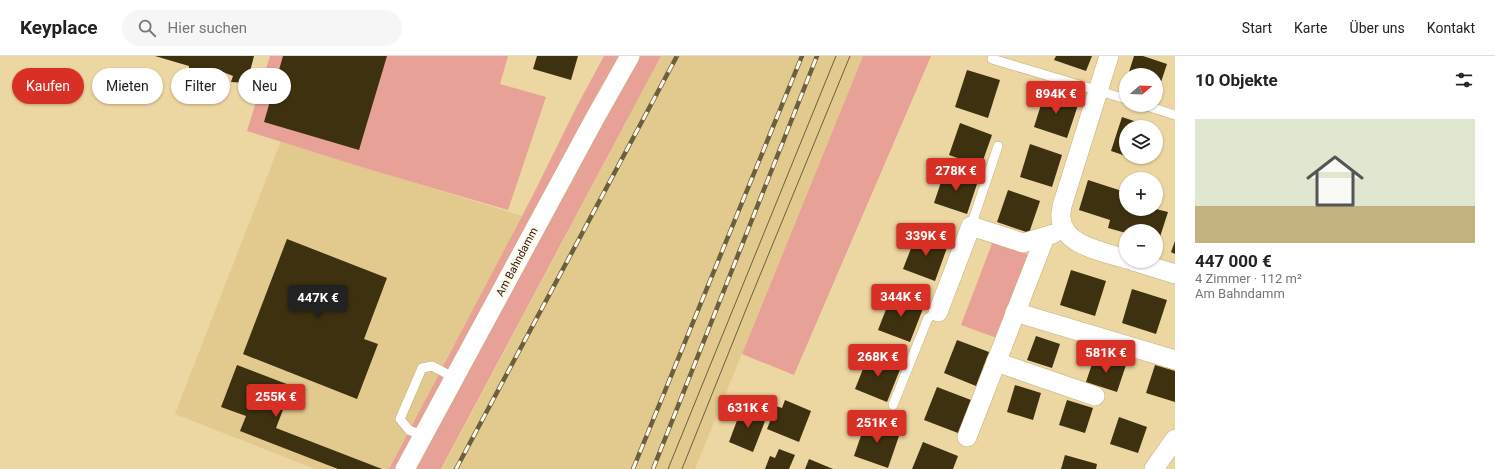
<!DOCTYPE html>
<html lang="de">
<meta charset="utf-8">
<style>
:root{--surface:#fff;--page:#f6f6f6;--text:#222;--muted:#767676;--line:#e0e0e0;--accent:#d93025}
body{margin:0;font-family:Roboto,sans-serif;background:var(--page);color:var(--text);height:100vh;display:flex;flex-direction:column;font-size:15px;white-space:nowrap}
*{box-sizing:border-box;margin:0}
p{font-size:13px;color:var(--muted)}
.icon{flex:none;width:22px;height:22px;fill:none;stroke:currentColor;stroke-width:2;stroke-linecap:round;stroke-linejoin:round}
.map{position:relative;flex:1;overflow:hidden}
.side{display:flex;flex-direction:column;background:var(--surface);width:320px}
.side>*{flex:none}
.hud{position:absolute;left:12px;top:12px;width:380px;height:36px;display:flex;gap:8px}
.needle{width:26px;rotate:71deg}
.controls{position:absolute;left:1119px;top:12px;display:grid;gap:8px}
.controls a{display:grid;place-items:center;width:44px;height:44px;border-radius:50%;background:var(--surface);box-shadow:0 1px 3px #0004;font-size:20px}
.price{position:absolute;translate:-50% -34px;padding:0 9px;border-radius:4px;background:var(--accent);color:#fff;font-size:13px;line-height:26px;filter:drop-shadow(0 1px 2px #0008)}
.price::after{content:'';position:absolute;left:50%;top:24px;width:12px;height:9px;margin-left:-6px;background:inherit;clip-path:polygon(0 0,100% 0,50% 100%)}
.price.selected{background:#222;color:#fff}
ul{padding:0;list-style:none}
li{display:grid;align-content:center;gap:8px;height:212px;padding:0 20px}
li+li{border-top:1px solid var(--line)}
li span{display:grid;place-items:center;height:124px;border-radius:0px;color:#555}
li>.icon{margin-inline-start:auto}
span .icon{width:72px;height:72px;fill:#fffc;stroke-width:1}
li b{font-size:17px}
h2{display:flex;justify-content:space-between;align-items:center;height:48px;padding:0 20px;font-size:17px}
.pill{padding:0 14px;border-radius:18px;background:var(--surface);box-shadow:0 1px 3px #0004;font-size:14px;line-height:36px}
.pill.selected{background:var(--accent);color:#fff}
header{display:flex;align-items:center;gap:24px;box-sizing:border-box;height:56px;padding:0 20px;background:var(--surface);border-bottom:1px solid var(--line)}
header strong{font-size:19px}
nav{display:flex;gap:22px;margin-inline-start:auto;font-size:14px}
.search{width:280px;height:36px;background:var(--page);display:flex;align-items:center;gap:10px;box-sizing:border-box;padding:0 14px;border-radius:22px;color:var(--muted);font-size:15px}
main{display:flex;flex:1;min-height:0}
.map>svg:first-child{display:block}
.built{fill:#e2c98d}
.green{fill:#e8a197}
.building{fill:#3d3110}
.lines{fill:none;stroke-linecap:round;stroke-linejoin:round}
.lane-casing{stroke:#c4af7c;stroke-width:10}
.street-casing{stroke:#c4af7c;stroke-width:20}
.lane{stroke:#fff;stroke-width:9}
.street{stroke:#fff;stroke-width:19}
.tram{stroke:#6c5f3e;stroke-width:1}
.rail-casing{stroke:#6c5f3e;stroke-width:4.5}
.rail{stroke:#fff8e9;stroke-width:3;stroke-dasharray:9;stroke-linecap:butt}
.labels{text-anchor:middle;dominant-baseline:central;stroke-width:4;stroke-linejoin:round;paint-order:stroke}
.street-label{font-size:11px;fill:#241c07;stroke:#fff8e9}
</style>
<header>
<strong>Keyplace</strong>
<div class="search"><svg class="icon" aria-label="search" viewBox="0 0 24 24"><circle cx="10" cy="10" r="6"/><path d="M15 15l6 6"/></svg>Hier suchen</div>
<nav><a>Start</a><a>Karte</a><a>Über uns</a><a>Kontakt</a></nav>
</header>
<main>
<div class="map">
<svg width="1175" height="413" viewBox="0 0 1175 413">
<rect width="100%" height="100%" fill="#ecd6a1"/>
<g class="built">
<path d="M661,0H863L695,413H442Z"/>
<path d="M281,85L522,160L389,413H315L175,358Z"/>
</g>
<g class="green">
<path d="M270,0H508L500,28L546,41L508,154L365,112L247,75Z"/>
<path d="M604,0H661L441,413H389L532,141L577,50Z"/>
<path d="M863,0H931L794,319L742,298Z"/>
<path d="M993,185L1029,199L997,282L961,269Z"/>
</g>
<g class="building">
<path d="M155,0H254L247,27L231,26L233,20L223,16L222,20L213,17L211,23L189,22V10Z"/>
<path d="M283,0H387L359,94L264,66Z"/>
<path d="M537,0H578L571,24L533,13Z"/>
<path d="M1056,0H1092L1086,15L1054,4Z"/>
<path d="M1134,0H1143L1167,8L1156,41V19H1128Z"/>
<path d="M967,14L1000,24L988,62L955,51Z"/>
<path d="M1045,36L1079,46L1067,82L1034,71Z"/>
<path d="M1122,61L1152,71H1126V100L1111,95Z"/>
<path d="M960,67L992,79L981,110L949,99Z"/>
<path d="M1030,88L1062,99L1052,131L1020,121Z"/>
<path d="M1132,101H1149L1147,106Z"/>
<path d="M945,114L978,125L967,158L934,147Z"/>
<path d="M1088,124L1122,135L1120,142L1126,144V153H1156L1168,156L1158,187L1156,186V175H1126V177L1108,172L1110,164L1079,154Z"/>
<path d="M1008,134L1040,145L1029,177L997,166Z"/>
<path d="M917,177L948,189L935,225L903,213Z"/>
<path d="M287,183L387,222L364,283L378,288L357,343L243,298Z"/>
<path d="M1175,185V198L1171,196Z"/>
<path d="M1071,214L1106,225L1095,260L1060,249Z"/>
<path d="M1132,233L1167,244L1156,278L1122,267Z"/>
<path d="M892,238L924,250L910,286L878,274Z"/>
<path d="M1036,280L1060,288L1052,312L1027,304Z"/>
<path d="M957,284L989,296L976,330L944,317Z"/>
<path d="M869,298L901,311L887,346L855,333Z"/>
<path d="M1095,299L1126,309L1117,336L1086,326Z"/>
<path d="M237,309L292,330L276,372L382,413H338L240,375L246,360L221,351Z"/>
<path d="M1155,309L1175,315V346L1146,337Z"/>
<path d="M1015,329L1041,337L1033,364L1007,356Z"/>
<path d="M937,331L971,344L958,377L924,364Z"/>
<path d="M785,344L811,355L799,386L767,373L776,350L782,352Z"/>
<path d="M1067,344L1093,352L1085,377L1059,369Z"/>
<path d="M742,351L767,360L753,396L729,386Z"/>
<path d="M1119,361L1147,371L1138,397L1110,388Z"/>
<path d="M866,365L900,377L888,412L854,400Z"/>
<path d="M923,386L958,400L953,413H912Z"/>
<path d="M779,393L795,399L789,413H765L770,400L775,402Z"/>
<path d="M1065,399L1097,408L1096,413H1061Z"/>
<path d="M809,403L833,413H805Z"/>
</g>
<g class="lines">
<g class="lane-casing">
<g id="lane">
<path d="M992,3L1126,43"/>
<path d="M1144,49L1175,59"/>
<path d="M971,170L998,90"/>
<path d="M893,349L928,262L938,256"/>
<path d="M423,380L409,374L400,363L422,312L432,310L455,322"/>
</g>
</g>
<g class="street-casing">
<g id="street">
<path d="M1109,0L1062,150C1062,154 1060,158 1061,162C1063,190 1105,196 1126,203"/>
<path d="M1133,205L1175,218"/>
<path d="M938,256L971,170L1023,187L1053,178"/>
<path d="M1015,256L1175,304"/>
<path d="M996,306L1095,340"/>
<path d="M967,381L1045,181"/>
<path d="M405,413L595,62L630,0"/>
<path d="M1154,413L1175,383"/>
</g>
</g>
<use href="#lane" class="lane"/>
<use href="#street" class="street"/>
<g class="tram">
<path d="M668,413L836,0"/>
<path d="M682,413L749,246L850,0"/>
</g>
<g class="rail-casing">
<g id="rail">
<path d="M456,413L677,0"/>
<path d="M633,413L802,0"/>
<path d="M653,413L817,0"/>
</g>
</g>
<use href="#rail" class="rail"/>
</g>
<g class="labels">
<g class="street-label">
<text transform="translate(517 206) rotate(-62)">Am Bahndamm</text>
</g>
</g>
</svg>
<div class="controls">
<a><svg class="needle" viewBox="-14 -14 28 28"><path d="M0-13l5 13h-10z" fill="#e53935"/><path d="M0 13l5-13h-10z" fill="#767676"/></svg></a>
<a><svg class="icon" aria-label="layers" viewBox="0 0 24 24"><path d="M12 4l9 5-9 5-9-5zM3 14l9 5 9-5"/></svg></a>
<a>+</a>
<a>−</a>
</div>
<b class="price" style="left:1056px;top:59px">894K €</b>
<b class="price" style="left:956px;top:136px">278K €</b>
<b class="price" style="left:926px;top:201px">339K €</b>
<b class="price" style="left:901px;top:262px">344K €</b>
<b class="price selected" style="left:318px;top:263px">447K €</b>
<b class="price" style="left:1106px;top:318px">581K €</b>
<b class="price" style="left:878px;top:322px">268K €</b>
<b class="price" style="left:276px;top:362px">255K €</b>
<b class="price" style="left:748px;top:373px">631K €</b>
<b class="price" style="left:877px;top:388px">251K €</b>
<div class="hud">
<a class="pill selected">Kaufen</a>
<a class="pill">Mieten</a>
<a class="pill">Filter</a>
<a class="pill">Neu</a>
</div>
</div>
<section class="side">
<h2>10 Objekte<svg class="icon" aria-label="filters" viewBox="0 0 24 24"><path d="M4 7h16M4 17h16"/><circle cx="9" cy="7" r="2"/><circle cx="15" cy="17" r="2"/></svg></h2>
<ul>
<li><span style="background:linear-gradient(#dfe7d0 70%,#c2b280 0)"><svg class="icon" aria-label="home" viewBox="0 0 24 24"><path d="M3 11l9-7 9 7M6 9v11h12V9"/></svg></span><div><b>447 000 €</b><p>4 Zimmer · 112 m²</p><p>Am Bahndamm</p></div></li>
</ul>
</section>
</main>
